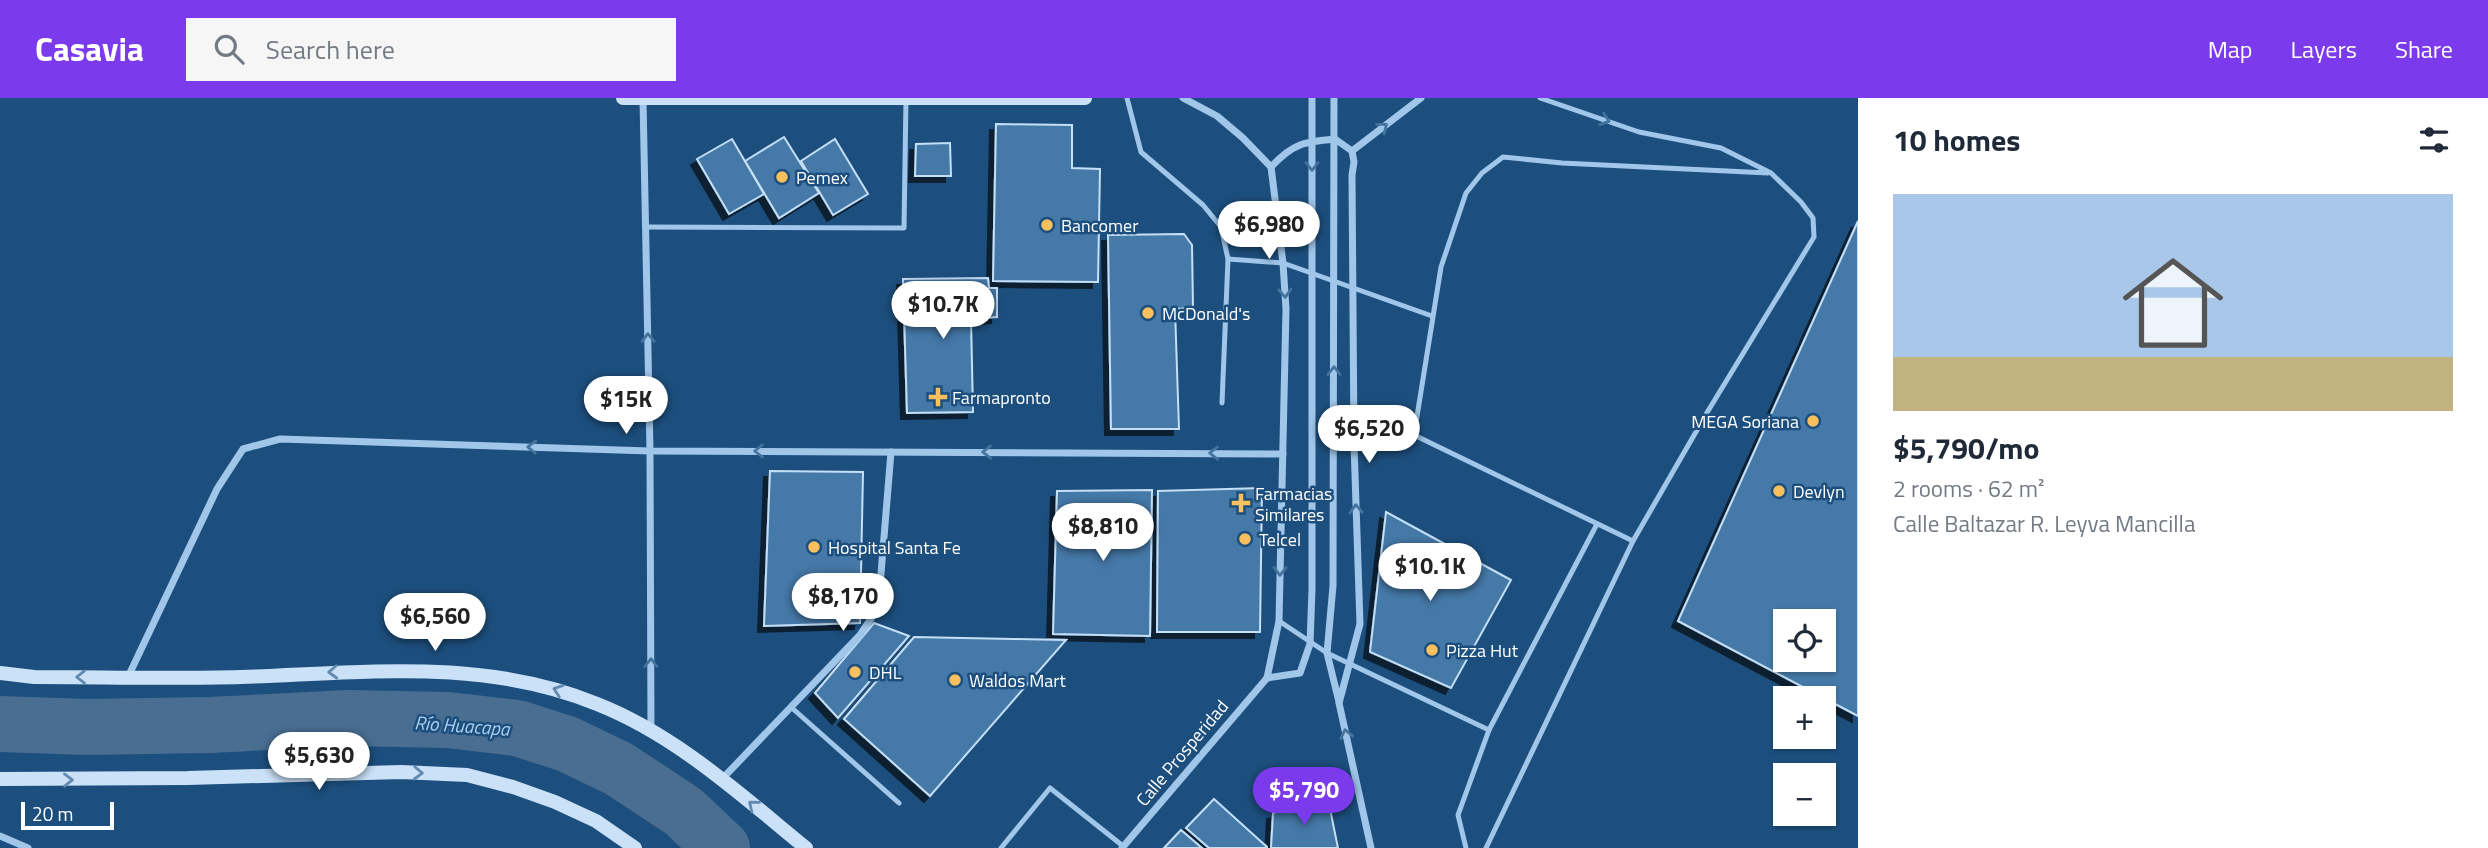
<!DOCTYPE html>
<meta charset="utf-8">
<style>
:root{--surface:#fff;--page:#f6f6f7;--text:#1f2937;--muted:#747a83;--line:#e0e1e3;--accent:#7c3aed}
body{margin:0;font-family:"Titillium Web",sans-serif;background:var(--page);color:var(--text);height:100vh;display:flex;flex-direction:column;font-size:26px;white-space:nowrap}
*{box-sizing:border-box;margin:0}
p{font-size:23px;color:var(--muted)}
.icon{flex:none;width:38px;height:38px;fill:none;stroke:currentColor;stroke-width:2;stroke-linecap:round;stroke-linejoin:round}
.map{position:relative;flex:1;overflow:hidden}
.drawer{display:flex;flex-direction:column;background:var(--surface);width:630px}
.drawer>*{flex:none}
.buttons{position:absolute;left:1773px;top:511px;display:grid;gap:14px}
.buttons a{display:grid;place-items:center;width:63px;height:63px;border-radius:0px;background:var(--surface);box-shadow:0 2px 5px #0004;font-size:35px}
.scale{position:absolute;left:21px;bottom:18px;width:93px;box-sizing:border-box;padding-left:7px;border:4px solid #fff;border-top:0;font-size:19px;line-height:24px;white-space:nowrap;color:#fff;-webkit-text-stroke:5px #1d4f7e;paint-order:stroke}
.price{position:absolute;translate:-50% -60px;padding:0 16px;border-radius:24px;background:#fff;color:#222;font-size:23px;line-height:46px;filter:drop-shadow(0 2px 4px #0008)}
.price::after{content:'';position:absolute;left:50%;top:42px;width:21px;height:16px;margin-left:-10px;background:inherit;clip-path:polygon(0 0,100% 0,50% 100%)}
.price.active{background:var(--accent);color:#fff}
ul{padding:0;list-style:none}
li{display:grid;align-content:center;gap:14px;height:371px;padding:0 35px}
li+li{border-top:2px solid var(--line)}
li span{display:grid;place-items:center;height:217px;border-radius:0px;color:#555}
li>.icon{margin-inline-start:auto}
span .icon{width:126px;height:126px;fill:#fffc;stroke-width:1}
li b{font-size:30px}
h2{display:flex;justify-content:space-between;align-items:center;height:84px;padding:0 35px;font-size:30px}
header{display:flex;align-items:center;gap:42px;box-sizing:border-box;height:98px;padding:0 35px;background:var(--accent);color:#fff}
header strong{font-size:33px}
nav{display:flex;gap:38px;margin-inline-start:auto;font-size:24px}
.search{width:490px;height:63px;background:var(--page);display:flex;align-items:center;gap:18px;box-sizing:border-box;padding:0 24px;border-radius:0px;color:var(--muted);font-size:26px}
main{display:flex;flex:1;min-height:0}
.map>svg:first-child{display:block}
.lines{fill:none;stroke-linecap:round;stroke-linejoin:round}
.river{stroke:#496e91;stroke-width:56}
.building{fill:#4579a8;stroke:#c4dff6;stroke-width:2;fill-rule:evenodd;filter:url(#shadow)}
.service{stroke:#a0c6e9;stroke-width:5}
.minor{stroke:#a0c6e9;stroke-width:7}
.secondary{stroke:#cae1f7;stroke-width:14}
.oneway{stroke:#44739e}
.oneway2{stroke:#6289ae}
.poi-dot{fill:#f9c05d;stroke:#1d4f7e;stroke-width:2.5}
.labels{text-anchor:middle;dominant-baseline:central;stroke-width:5;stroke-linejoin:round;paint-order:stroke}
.poi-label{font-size:18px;fill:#fff;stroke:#1d4f7e;text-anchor:start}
.street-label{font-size:18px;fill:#fff;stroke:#1d4f7e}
.water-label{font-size:19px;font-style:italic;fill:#abd0f0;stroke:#1d4f7e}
</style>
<header>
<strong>Casavia</strong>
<div class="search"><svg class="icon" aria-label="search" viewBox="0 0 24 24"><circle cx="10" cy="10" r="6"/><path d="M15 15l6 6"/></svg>Search here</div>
<nav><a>Map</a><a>Layers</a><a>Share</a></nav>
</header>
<main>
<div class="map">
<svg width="1858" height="750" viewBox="0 0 1858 750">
<defs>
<filter id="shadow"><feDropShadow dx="-6" dy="6" stdDeviation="0" flood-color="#0009"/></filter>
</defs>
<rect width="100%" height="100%" fill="#1d4f7e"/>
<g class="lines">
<path class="river" d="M0,626L87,629L210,627L348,620L448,622L517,630L567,646L619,671L684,714L722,750"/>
</g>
<g class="building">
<path d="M996,26L1072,27V70L1100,71L1098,184L993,183Z"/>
<path d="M784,39L819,95L779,120L745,63Z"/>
<path d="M732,41L764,96L729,116L697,61Z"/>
<path d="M835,41L868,96L833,117L801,63Z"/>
<path d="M950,45L951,78H915L916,46Z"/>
<path d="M1858,123V618L1678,523ZM1785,523H1824V562H1785Z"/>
<path d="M1184,136L1192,147L1193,210L1175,211L1179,331H1111L1108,137Z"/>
<path d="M988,180L989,190H997V219L971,221L973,314L907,315L903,181Z"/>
<path d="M770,373L863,374L860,525L764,528Z"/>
<path d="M1262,390L1260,534H1157L1158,393Z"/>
<path d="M1152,392L1150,538L1053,536L1057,393Z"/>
<path d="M1386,414L1511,482L1451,590L1370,554Z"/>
<path d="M874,525L909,538L838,620L815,595Z"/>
<path d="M914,539L1066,542L930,698L844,621Z"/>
<path d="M1214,701L1267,749V750H1209L1186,730Z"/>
<path d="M1328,701L1338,750H1271L1273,715Z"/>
<path d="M1181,732L1202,750H1164Z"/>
</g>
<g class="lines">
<g class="service">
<path d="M1127,0L1141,54L1203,107L1221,129L1228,161L1222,305"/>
<path d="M646,129L904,130L906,0"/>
<path d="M1228,161L1283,165L1432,218"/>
<path d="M1414,337L1441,169L1466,95L1482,75L1503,59L1562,65L1768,75"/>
<path d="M1354,346L1414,337L1633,443L1708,313L1814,139L1813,120L1801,104L1771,75L1721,50L1639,34L1540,0"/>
<path d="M1279,523L1327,555L1489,632"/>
<path d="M792,610L899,705"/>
<path d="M1001,750L1050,690L1123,748"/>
<path d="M1466,750L1458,717L1489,632L1597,426"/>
<path d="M1486,750L1633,443"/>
</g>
<g class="minor">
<path d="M1334,0L1333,488L1327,555L1339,604"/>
<path d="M643,1L650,353L651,633"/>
<path d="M1271,69C1293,45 1304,44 1335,41L1352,53"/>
<path d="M128,579L217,391L243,351L280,341L650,353L1283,356"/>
<path d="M1267,580L1300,575L1310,546L1312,491V0"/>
<path d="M722,681L860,537L874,516L879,500L891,354"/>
<path d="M0,738L28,750"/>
<path d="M1122,750L1267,580L1279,523L1286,211L1283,165L1271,69L1243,40L1217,18L1183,0"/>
<path d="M1371,750L1339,605L1360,526L1354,346L1352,77L1354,64L1352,53L1421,0"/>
</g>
<g class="secondary">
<path d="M623,0H1085"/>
<path d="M0,575L34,579C103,579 172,581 241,579C361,575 483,559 597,606C676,637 741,697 806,750"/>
<path d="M0,681L188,680L401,674L467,677L513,689L555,704L596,723L635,750"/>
</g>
</g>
<defs><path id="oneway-chevron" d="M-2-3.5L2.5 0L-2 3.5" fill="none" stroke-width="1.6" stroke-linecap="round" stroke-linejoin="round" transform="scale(1.75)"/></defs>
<g class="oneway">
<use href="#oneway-chevron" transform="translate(1605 22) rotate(19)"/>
<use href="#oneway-chevron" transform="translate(1383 29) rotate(-38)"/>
<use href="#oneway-chevron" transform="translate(1312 68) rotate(90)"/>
<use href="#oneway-chevron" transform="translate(1285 195) rotate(87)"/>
<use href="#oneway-chevron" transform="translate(648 240) rotate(-91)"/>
<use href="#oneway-chevron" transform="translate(1334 273) rotate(-90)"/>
<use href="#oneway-chevron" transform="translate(532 349) rotate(-178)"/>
<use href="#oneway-chevron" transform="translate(759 353) rotate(-180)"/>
<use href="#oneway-chevron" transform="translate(987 354) rotate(-180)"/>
<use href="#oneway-chevron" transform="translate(1214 355) rotate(-180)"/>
<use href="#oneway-chevron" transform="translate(1356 411) rotate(-92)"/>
<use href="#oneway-chevron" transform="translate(1280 473) rotate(91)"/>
<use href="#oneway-chevron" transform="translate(651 565) rotate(-90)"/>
<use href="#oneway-chevron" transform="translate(1346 636) rotate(-102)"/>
</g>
<g class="oneway2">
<use href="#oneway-chevron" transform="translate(333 574) rotate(178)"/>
<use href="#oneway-chevron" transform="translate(81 579) rotate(-180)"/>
<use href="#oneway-chevron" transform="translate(558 592) rotate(-161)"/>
<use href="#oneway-chevron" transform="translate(418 675) rotate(2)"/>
<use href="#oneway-chevron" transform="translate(68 682) rotate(-1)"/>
<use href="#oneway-chevron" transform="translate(753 707) rotate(-141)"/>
</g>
<g class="poi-dot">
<circle cx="782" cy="79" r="7"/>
<circle cx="1047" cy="127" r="7"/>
<circle cx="1148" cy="215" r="7"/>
<path d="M934.5 288.5h7v7h7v7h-7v7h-7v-7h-7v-7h7z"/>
<circle cx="1813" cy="323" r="7"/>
<circle cx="1779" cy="393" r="7"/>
<path d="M1237.5 394.5h7v7h7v7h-7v7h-7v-7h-7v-7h7z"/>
<circle cx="1245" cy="441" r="7"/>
<circle cx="814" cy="449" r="7"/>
<circle cx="1432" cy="552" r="7"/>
<circle cx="855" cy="574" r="7"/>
<circle cx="955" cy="582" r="7"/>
</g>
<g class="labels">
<g class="poi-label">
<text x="796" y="79">Pemex</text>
<text x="1061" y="127">Bancomer</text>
<text x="1162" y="215">McDonald's</text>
<text x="952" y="299">Farmapronto</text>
<text x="1799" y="323" text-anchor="end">MEGA Soriana</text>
<text x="1793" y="393">Devlyn</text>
<text x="1255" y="395">Farmacias<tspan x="1255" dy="21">Similares</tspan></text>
<text x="1259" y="441">Telcel</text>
<text x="828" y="449">Hospital Santa Fe</text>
<text x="1446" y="552">Pizza Hut</text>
<text x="869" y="574">DHL</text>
<text x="969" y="582">Waldos Mart</text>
</g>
<g class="street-label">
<text transform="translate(1182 655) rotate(-50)">Calle Prosperidad</text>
</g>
<g class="water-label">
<text transform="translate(462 627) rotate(4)">Río Huacapa</text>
</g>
</g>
</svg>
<div class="buttons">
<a><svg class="icon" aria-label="locate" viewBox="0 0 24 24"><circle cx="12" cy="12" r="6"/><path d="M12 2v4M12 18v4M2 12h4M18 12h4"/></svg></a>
<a>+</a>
<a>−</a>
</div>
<div class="scale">20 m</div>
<b class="price" style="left:1269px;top:163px">$6,980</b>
<b class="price" style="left:943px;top:243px">$10.7K</b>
<b class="price" style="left:626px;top:338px">$15K</b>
<b class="price" style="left:1369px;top:367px">$6,520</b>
<b class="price" style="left:1103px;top:465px">$8,810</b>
<b class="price" style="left:1430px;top:505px">$10.1K</b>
<b class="price" style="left:843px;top:535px">$8,170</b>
<b class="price" style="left:435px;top:555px">$6,560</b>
<b class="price" style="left:319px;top:694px">$5,630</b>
<b class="price active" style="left:1304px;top:729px">$5,790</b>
</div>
<section class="drawer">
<h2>10 homes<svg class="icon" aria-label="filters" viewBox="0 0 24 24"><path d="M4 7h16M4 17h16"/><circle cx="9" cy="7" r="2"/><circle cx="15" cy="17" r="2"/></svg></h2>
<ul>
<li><span style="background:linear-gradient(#a9c7e8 75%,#c2b280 0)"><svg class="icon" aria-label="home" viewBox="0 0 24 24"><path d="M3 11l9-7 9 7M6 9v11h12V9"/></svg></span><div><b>$5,790/mo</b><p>2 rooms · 62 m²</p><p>Calle Baltazar R. Leyva Mancilla</p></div></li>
</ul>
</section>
</main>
